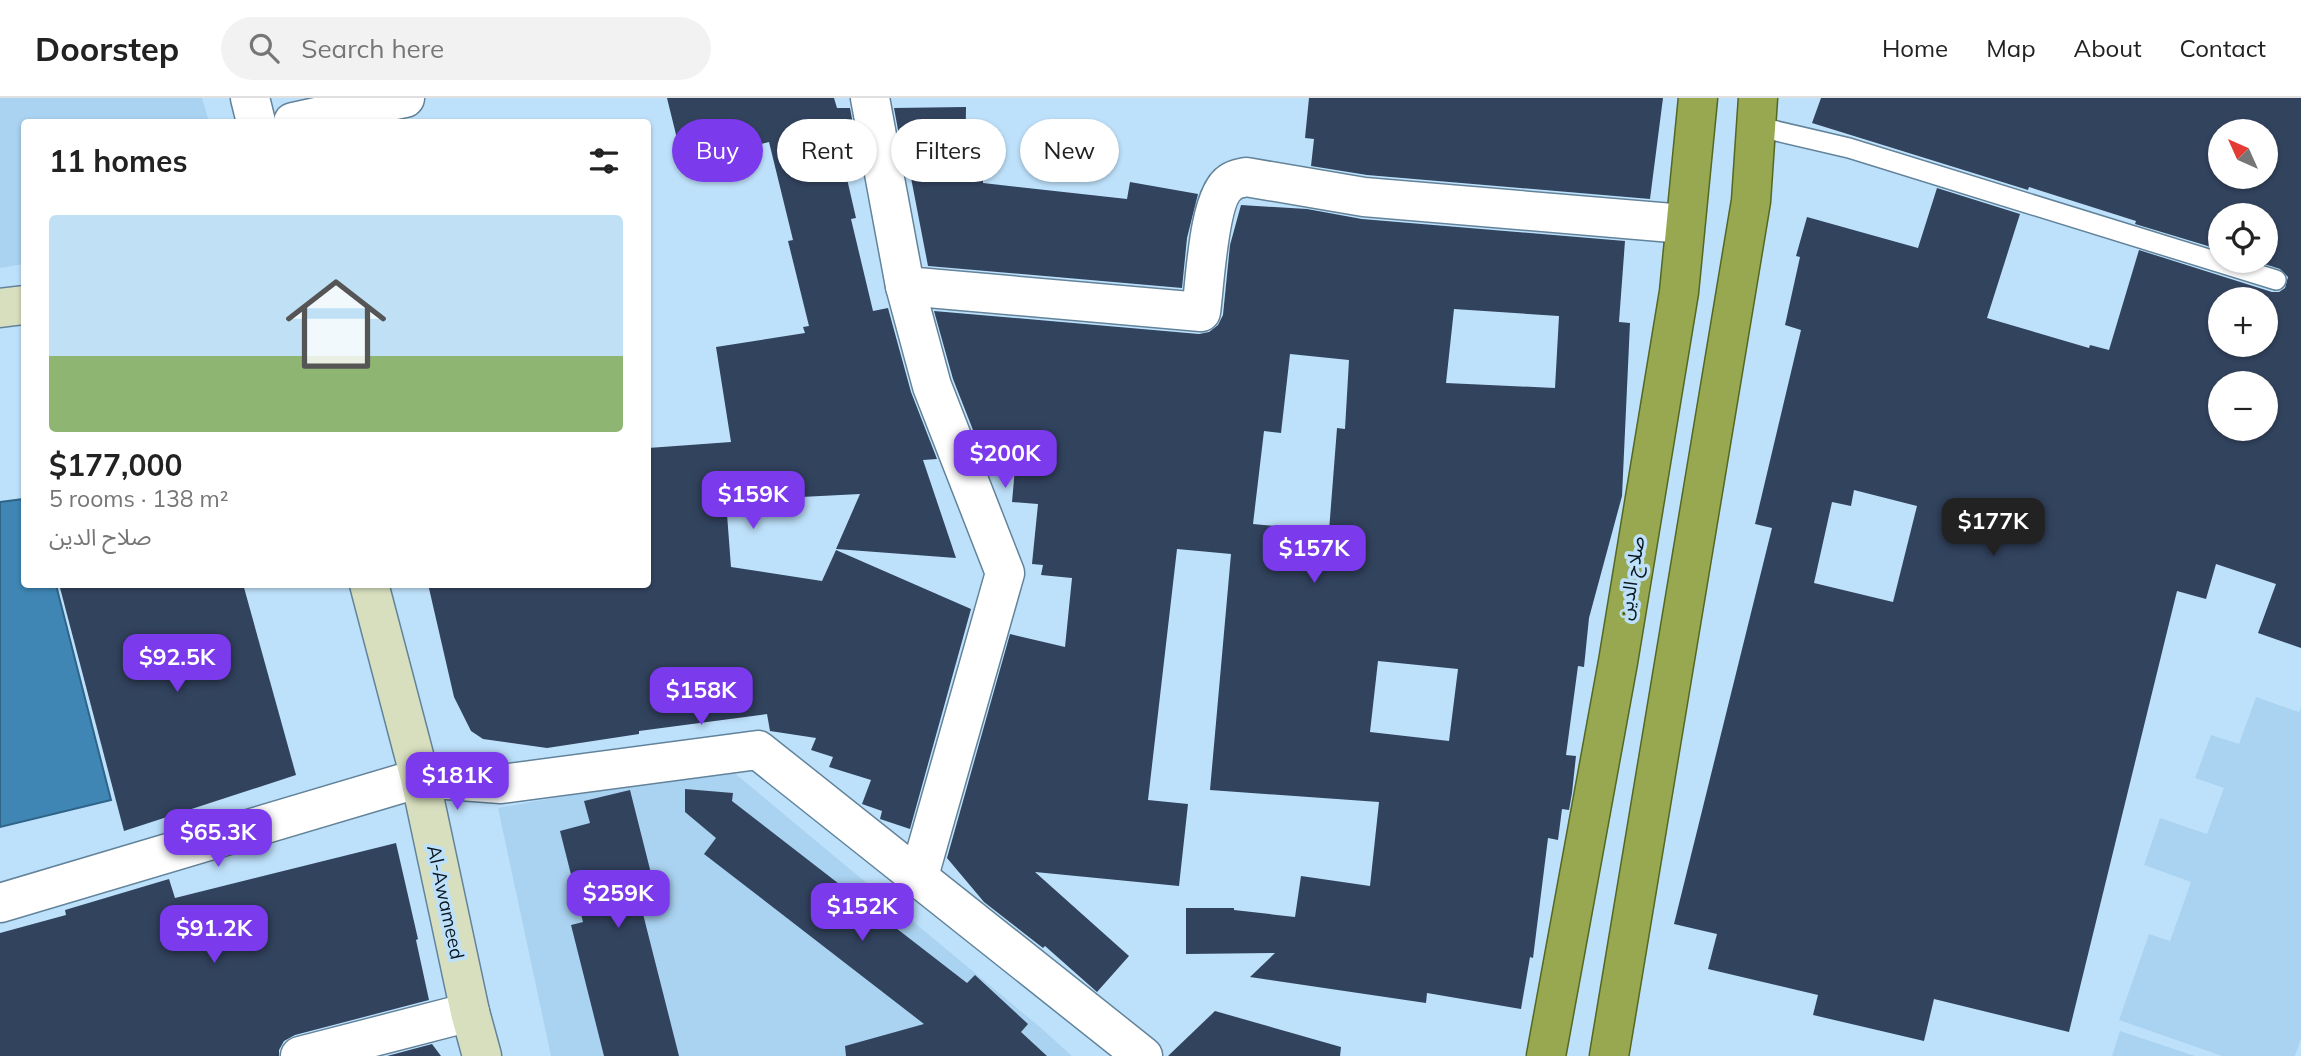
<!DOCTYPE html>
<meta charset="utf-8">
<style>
:root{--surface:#fff;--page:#f2f2f2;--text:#222;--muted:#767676;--line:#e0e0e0;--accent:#7c3aed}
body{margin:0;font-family:Mulish,"Noto Sans Arabic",sans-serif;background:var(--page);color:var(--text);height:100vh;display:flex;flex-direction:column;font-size:26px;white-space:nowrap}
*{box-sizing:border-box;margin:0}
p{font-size:23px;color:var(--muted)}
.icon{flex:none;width:38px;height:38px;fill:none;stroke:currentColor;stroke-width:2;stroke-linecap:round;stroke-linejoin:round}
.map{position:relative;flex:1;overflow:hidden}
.sheet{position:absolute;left:21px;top:21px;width:630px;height:469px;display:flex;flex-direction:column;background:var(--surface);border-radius:7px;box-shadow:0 2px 5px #0004}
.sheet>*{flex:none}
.top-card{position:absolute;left:672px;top:21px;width:665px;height:63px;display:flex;gap:14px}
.needle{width:46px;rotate:315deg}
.buttons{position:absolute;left:2208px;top:21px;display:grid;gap:14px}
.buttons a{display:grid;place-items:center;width:70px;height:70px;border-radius:50%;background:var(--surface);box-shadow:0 2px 5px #0004;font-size:35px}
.price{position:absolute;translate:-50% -60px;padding:0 16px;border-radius:14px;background:var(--accent);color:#fff;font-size:23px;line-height:46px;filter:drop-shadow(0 2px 4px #0008)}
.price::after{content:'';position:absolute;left:50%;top:42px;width:21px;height:16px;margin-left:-10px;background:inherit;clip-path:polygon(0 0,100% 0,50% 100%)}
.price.current{background:#222;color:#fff}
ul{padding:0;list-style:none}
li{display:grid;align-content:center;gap:14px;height:371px;padding:0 28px}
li+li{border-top:2px solid var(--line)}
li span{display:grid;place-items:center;height:217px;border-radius:7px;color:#555}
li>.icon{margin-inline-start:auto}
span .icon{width:126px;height:126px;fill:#fffc;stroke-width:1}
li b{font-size:30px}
h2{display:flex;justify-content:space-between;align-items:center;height:84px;padding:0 28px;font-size:30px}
.pill{padding:0 24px;border-radius:32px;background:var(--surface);box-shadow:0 2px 5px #0004;font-size:24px;line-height:63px}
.pill.current{background:var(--accent);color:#fff}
header{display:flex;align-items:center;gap:42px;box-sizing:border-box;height:98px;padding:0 35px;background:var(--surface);border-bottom:2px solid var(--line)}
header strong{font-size:33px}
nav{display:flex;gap:38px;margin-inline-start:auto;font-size:24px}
.search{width:490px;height:63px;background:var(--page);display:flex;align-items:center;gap:18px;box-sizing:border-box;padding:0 24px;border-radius:38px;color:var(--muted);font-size:26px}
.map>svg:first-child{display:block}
.built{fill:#aad3f1}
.water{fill:#3f86b5;stroke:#2f6488;stroke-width:2}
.building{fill:#32435e;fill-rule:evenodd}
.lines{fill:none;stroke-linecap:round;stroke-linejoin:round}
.service-casing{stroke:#62839a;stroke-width:22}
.minor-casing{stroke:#62839a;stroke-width:41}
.secondary-casing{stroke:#62839a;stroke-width:41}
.trunk-casing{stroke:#546723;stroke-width:41}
.service{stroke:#fff;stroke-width:19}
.minor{stroke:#fff;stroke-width:38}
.secondary{stroke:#d8dfbe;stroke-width:38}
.trunk{stroke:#97a850;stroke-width:38}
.labels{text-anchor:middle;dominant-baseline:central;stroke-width:7;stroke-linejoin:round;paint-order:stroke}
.street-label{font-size:19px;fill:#09161f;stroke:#bee1fb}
</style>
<header>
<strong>Doorstep</strong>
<div class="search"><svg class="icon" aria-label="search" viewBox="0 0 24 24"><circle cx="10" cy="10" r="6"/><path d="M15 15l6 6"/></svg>Search here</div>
<nav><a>Home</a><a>Map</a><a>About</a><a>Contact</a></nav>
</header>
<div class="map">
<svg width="2301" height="958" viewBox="0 0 2301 958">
<rect width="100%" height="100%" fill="#bee1fb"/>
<g class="built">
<path d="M0,0H202L209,24H24V166L0,170Z"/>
<path d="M2256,599L2299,614L2301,610V940L2295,958H2222L2119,922L2149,836L2170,843L2191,784L2144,767L2160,720L2207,736L2224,690L2195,680L2211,637L2239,646Z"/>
<path d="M726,668L1041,930L1072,958H551L498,710Z"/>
<path d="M2120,933L2195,958H2112Z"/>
</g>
<path class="water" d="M24,401V486L56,487L111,702L0,729V404Z"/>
<g class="building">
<path d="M667,0H834L837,10H850L859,59H842L856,120L851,121L873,213L888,210L911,294L937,361L923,362L956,460L836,451L860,396L726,403L731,469L822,483L836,452L971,511L910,731L880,721L882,713L862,706L871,682L829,669L833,659L811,652L816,640L770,633L767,616L639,633V636L547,650L483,641L471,633L454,599L428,486H648V350L731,344L716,249L805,235L803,229L809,228L788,143L793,142L769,44L683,65Z"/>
<path d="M1309,0H1663L1650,101L1367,77L1311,68L1314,41L1305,40Z"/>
<path d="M1821,0H2301V550L2258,535L2276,486L2216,466L2206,501L2177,493L2069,934L1934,901L1924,943L1813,917L1818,897L1708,871L1717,836L1674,826L1772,430L1755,426L1801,232L1785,227L1800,159L1796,158L1807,119L1918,150L1937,90L2020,116L1987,220L2089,250L2090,247L2109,252L2139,152L2272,194H2279L2285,190L2288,179L2280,171L2255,163H2266V117H2221V152L2135,126L2136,123L2029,89L2028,92L1812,25ZM2221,33H2266V79H2221ZM2221,201H2266V247H2221ZM2221,285H2266V331H2221ZM1854,392L1917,408L1893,504L1814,485L1832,404L1851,408Z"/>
<path d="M966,9L965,75L983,74V85L1127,101L1130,84L1198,96L1187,140L1182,190L928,168L907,59H903L894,10Z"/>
<path d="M1241,107L1307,111L1362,121L1625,143L1619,224L1630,225L1622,398L1589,520L1584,569L1578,568L1566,657L1576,658L1572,695L1569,712L1562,711L1558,742L1548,740L1533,860L1530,859L1521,911L1427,895L1426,905L1250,879L1275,855L1186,856V810H1234V812L1295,819L1301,778L1370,788L1379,704L1210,692L1231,456L1177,451L1148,702L1188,706L1179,788L1035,774L1129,858L1097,894L1045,848L1043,850L984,804L947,760L1010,536L1065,549L1072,480L1041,477L1043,467L1032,466L1038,406L1012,404L1016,359L984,360L953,281L934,213L1199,236L1209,234L1218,227L1223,217L1230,147ZM1454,211L1559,218L1555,290L1446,285ZM1290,256L1349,262L1345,331L1337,330L1329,433L1253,426L1264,333L1281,335ZM1378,563L1458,571L1449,643L1370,634Z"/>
<path d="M59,486H243L296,677L124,733Z"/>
<path d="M685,691L733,695L732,703L967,885L975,877L1028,926L1021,934L1047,958H846L845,948L924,926L704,756L716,740L685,714Z"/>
<path d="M630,692L659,807L642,812L679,958H604L571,827L583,824L560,733L590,725L584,703Z"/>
<path d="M396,745L418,841L416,842L429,902L295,937L284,943L279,952V958H0V835L66,817L65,812L169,781L175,800Z"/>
<path d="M1215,913L1341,949L1340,958H1168Z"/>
<path d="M432,946L441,958H387Z"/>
</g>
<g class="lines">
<g class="service-casing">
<path id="service" d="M1755,28L1849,50L2276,182"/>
</g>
<g class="minor-casing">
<g id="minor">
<path d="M250,0L256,24"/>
<path d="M870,0L905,188L932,288L1005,475L919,778"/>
<path d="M293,24L405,0"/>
<path d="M905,188L1201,214C1205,187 1208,98 1231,84C1235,81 1242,80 1246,79L1364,99L1684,126"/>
<path d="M0,805L420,680L501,686L758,652L1143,958"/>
<path d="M300,958L470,914"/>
</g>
</g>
<g class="secondary-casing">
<g id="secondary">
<path d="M0,210L24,207"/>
<path d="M369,486L420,680L470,914L482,958"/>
</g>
</g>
<g class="trunk-casing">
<g id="trunk">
<path d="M1546,958L1618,564L1679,194L1698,0"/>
<path d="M1609,958L1751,103L1758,0"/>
</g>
</g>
<use href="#service" class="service"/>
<use href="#minor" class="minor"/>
<use href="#secondary" class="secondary"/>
<use href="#trunk" class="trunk"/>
</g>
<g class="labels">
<g class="street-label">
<text transform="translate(1631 480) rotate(-81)">صلاح الدين</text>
<text transform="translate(446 804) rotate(78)">Al-Awameed</text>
</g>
</g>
</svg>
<div class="buttons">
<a><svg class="needle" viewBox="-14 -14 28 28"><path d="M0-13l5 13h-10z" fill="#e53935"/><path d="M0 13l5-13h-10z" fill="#767676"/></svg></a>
<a><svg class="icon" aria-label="locate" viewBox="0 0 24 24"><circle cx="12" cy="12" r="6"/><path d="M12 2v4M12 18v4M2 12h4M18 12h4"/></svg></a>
<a>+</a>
<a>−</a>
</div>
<b class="price" style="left:1005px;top:392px">$200K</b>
<b class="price" style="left:753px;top:433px">$159K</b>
<b class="price current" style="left:1993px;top:460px">$177K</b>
<b class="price" style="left:1314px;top:487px">$157K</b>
<b class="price" style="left:177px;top:596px">$92.5K</b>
<b class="price" style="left:701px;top:629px">$158K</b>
<b class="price" style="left:457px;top:714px">$181K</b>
<b class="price" style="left:218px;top:771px">$65.3K</b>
<b class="price" style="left:618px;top:832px">$259K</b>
<b class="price" style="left:862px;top:845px">$152K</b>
<b class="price" style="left:214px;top:867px">$91.2K</b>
<div class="top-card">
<a class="pill current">Buy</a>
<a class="pill">Rent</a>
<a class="pill">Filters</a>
<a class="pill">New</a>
</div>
<section class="sheet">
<h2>11 homes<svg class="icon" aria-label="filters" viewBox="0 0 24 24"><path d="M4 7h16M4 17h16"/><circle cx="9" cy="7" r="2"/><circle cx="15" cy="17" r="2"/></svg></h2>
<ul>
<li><span style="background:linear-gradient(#bfe0f5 65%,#8fb573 0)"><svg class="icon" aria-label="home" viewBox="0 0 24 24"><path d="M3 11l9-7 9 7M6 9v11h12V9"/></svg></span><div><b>$177,000</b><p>5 rooms · 138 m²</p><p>صلاح الدين</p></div></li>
</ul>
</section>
</div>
